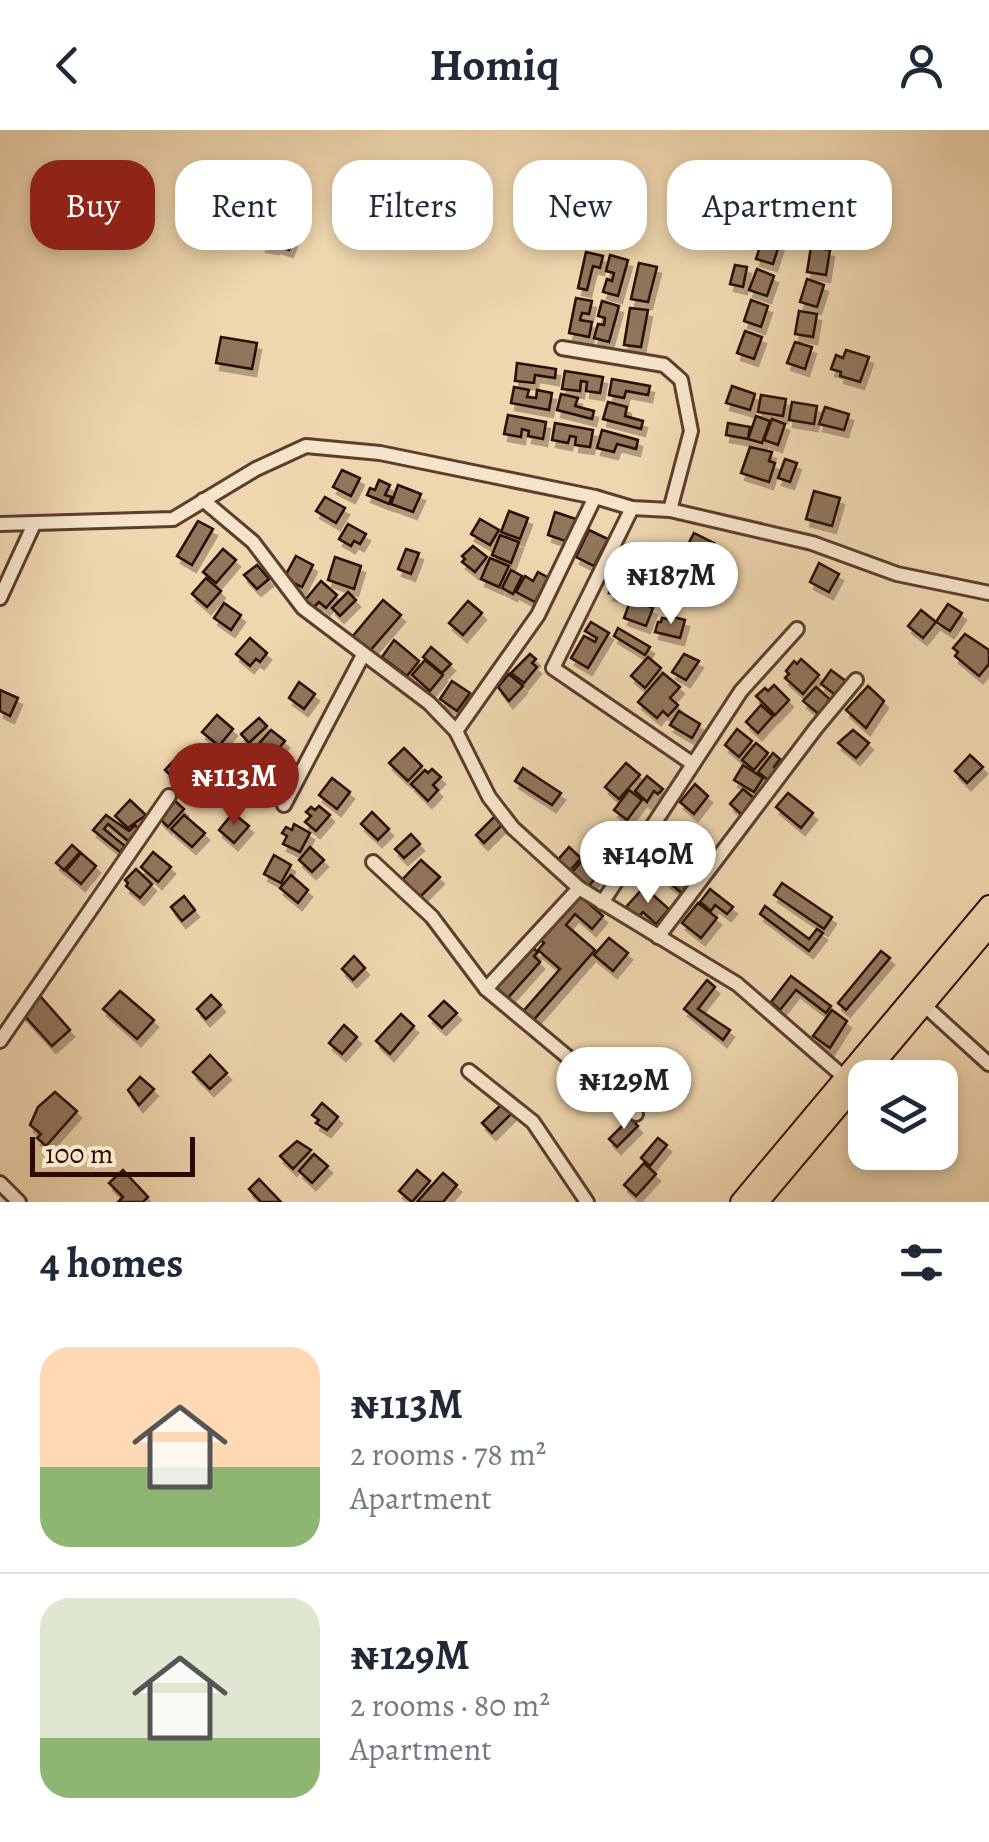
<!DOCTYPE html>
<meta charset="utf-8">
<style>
:root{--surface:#fff;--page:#f6f6f7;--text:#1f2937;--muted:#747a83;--line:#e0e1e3;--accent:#8f2418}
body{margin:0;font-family:Alegreya,serif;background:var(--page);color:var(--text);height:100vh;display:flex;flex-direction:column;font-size:38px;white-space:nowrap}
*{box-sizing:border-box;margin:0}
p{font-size:32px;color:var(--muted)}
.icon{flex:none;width:55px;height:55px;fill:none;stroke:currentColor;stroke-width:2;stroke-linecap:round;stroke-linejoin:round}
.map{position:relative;height:1072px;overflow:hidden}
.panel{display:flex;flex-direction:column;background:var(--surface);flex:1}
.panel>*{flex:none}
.top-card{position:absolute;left:30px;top:30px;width:930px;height:90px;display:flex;gap:20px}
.fabs{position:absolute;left:848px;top:930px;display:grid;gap:20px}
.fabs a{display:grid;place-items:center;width:110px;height:110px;border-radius:20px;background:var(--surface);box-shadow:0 5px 15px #0003;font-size:50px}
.scale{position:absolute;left:30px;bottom:25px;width:165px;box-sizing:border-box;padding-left:10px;border:5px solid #2b0b01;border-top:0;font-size:28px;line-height:35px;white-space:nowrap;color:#2b0b01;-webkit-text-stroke:8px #f5e4ca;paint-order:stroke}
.price{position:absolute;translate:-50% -85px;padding:0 22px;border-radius:35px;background:#fff;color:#222;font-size:32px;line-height:65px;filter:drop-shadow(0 2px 5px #0008)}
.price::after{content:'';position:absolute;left:50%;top:60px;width:30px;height:22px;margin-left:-15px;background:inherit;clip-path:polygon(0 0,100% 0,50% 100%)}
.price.current{background:var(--accent);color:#fff}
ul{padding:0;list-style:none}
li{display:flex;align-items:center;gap:30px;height:250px;padding:0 40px}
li+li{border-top:2px solid var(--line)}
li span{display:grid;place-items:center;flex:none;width:280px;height:200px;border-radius:30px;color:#555}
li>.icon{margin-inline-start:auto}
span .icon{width:120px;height:120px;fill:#fffc;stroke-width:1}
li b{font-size:42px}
h2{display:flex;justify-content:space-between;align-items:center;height:120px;padding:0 40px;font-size:42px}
.tag{padding:0 35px;border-radius:30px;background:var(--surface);box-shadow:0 5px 15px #0003;font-size:35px;line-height:90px}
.tag.current{background:var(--accent);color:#fff}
header{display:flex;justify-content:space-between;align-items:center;height:130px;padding:0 40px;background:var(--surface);font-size:45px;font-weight:700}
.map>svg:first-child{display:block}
.building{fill:#91755b;stroke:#2b0b01;stroke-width:2.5;filter:url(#shadow)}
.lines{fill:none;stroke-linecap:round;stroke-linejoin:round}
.minor-casing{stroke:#5c3e2c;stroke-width:18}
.highway-casing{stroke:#2b0b01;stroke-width:22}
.minor{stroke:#f5e4ca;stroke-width:12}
.highway{stroke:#efd6ae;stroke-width:18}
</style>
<header><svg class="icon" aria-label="back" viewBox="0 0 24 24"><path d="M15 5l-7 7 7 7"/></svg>Homiq<svg class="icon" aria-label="person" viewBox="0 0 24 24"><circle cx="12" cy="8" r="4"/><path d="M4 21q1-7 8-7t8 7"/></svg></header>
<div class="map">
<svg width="989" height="1072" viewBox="0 0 989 1072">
<defs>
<filter id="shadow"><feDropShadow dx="4" dy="7" stdDeviation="0" flood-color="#0004"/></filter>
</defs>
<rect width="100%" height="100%" fill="#efd6ae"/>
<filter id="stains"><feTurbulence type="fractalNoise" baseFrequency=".002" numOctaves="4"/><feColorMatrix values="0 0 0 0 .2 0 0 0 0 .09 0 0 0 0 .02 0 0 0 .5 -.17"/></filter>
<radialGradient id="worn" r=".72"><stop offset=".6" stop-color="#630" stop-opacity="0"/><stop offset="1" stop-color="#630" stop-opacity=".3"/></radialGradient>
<g class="building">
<path d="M249,84L262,88L256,111L243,107Z"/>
<path d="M265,88L279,90L275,117L262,115Z"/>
<path d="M285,92L298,96L289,120L277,116Z"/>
<path d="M763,107L780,112L773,134L756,129Z"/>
<path d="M811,117L830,120L826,145L807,142Z"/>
<path d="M586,122L603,126L600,138L593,136L587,160L578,158Z"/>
<path d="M610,125L628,130L618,166L603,162L607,149L612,151L614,143L606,141Z"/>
<path d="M639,133L657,137L648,172L631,169Z"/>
<path d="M735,135L747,137L743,157L730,154Z"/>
<path d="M757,139L774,146L767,166L749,160Z"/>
<path d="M807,149L824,155L817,177L800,172Z"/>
<path d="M576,168L592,171L589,184L582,183L580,190L592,192L589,207L569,203Z"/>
<path d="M751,170L768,176L761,197L744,191Z"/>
<path d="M602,171L619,176L609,212L594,208L598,194L604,195L605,188L598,186Z"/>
<path d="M630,178L648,180L641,217L624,215Z"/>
<path d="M799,181L817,184L813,207L795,204Z"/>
<path d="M745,201L762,207L754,229L737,223Z"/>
<path d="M221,207L257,213L252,239L216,233Z"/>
<path d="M795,212L812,217L805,239L787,233Z"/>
<path d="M846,220L869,227L860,252L840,246L841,242L831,239L836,225L843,228Z"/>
<path d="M517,233L556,239L555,248L535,245L534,253L515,251Z"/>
<path d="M565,241L603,247L600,263L586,261L587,252L581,251L580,261L562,259Z"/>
<path d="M612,249L650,256L648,265L626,261L624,268L609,265Z"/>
<path d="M732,256L755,264L750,280L726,273Z"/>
<path d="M514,257L529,260L527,267L536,268L537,260L552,263L549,280L511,273Z"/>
<path d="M561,264L578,268L575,276L594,281L592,289L557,280Z"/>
<path d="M761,265L786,269L783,286L758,282Z"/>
<path d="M608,272L627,277L625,286L643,291L641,299L603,289Z"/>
<path d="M792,272L817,276L814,294L789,290Z"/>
<path d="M825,277L849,284L844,300L819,294Z"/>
<path d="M508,285L546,292L543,309L528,306L529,301L522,299L521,307L504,304Z"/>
<path d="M756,286L770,291L762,313L748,309Z"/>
<path d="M772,289L785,294L778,315L764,310Z"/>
<path d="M555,293L593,300L590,317L575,315L576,307L570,306L568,313L552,310Z"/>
<path d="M728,293L750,297L748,309L726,305Z"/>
<path d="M602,300L638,310L636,319L617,314L614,322L597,318Z"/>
<path d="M750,317L772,322L769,331L775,333L769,352L741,343Z"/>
<path d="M785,329L797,333L790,352L778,348Z"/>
<path d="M342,340L360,348L351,366L333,357Z"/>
<path d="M379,350L390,355L385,365L392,367L389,374L367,365L370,358L375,360Z"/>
<path d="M398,355L421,364L413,382L391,374Z"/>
<path d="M814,361L840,368L832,396L806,389Z"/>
<path d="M325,367L345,378L336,393L316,381Z"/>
<path d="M509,381L528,388L520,409L501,402Z"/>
<path d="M555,382L576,389L568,412L548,405Z"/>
<path d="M480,389L499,400L490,415L471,404Z"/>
<path d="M198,391L213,399L192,435L177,426Z"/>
<path d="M348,394L366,404L360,414L354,411L351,416L339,409Z"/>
<path d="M589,400L608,409L594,436L576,427Z"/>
<path d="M694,403L714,413L699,442L679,432Z"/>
<path d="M500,405L519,412L511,433L492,425Z"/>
<path d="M473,416L487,427L475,442L462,432L465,429L462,426Z"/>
<path d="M223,419L236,430L216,453L203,442Z"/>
<path d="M406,419L419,423L411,444L398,439Z"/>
<path d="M620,420L649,430L642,449L613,439Z"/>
<path d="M296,426L313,435L302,457L284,448Z"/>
<path d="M335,427L361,436L354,459L328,450Z"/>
<path d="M490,428L509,436L499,457L481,449Z"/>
<path d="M819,433L839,444L829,462L810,452Z"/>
<path d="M257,435L269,449L257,459L244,445Z"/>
<path d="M511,440L522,446L513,464L502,458Z"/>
<path d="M609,441L634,451L627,467L609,463L613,453L606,450Z"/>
<path d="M538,442L549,448L535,472L516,462L525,446L533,451Z"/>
<path d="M206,448L221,461L207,477L192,464Z"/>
<path d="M321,451L337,465L326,478L319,472L314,477L305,470Z"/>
<path d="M348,462L356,470L340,486L332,478Z"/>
<path d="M631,469L653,478L646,496L624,488Z"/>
<path d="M383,470L401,485L369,522L352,507Z"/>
<path d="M468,471L482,483L463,505L449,493Z"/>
<path d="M224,473L241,485L231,500L214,488Z"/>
<path d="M948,474L962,483L950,501L936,492Z"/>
<path d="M921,480L936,492L923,508L908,496Z"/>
<path d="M669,486L685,490L680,508L655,502L658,492H661L662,488L668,489Z"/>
<path d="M591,492L609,503L588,538L571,528L584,506L595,512L597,508L585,501Z"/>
<path d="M618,498L650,517L645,525L614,506Z"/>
<path d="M965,504L989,520V534L979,546L955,526L958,522L953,518Z"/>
<path d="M250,508L267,523L260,532L256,529L250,536L236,524Z"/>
<path d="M394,510L419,531L407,546L382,527Z"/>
<path d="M431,517L451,534L442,543L423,527Z"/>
<path d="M530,524L536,529L532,533L537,537L524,553L511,543Z"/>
<path d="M684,524L699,531L686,550L672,542Z"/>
<path d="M648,527L661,538L645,558L631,546Z"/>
<path d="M801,529L819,545L803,564L785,548L789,544L786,541L794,531L797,534Z"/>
<path d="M425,530L443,545L430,561L412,545Z"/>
<path d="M831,540L847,552L837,566L821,554Z"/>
<path d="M663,543L680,557L670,568L678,575L668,586L663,581L657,588L638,572Z"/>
<path d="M509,544L523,556L509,571L498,557Z"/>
<path d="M452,551L470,563L457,581L440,569Z"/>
<path d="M299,552L315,564L304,579L289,568Z"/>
<path d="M774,555L789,570L775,585L756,566L765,558L768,561Z"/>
<path d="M868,556L884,571L866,598L846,580Z"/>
<path d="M816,557L833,572L821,586L803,571Z"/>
<path d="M0,560L18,568L10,586L0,581Z"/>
<path d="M761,575L773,586L758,603L746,592Z"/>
<path d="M679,581L700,594L692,608L670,595Z"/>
<path d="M217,585L233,599L219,616L202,602Z"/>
<path d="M259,588L267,596L249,613L241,604Z"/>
<path d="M737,599L752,611L739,627L725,615Z"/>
<path d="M271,600L285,611L270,629L256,617Z"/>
<path d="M853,600L869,613L856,628L838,613Z"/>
<path d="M756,613L768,623L754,640L742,630Z"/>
<path d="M404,618L422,636L408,651L389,633Z"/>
<path d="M181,623L194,636L178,653L165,640Z"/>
<path d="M773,623L780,629L774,637L778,641L769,651L758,642Z"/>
<path d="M970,625L983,637L967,653L955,641Z"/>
<path d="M626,633L640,645L619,669L605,657Z"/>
<path d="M743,635L763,648L754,662L734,650Z"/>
<path d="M523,638L561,663L552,675L515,651Z"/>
<path d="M432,639L441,647L433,655L438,660L428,671L411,654L425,640L428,643Z"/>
<path d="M647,646L663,659L658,664L654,661L647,672L635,661Z"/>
<path d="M332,648L350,662L337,679L319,665Z"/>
<path d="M695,654L708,666L694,684L680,672Z"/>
<path d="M743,659L755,669L742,685L730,674Z"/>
<path d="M629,660L642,670L627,690L614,680Z"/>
<path d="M788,663L813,683L801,698L776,677Z"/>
<path d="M130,670L146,685L128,698L115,686Z"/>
<path d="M175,671L184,679L168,697L159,688Z"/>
<path d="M319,676L330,685L316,701L305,692L311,686L306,682L311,677L315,680Z"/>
<path d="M372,682L389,699L378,710L361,694Z"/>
<path d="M233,683L249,696L234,713L219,700Z"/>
<path d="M106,685L129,701L135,695L139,699L128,711L108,694L104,699L125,716L120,722L93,700Z"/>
<path d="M184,685L205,703L192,717L171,699Z"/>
<path d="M494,687L502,695L484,713L476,705Z"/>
<path d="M294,694L310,703L300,722L283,714L287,706L282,703L286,697L292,700Z"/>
<path d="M671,694L691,709L682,720L663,704Z"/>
<path d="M411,704L420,714L404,728L395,719Z"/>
<path d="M72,715L80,722L64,740L56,733Z"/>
<path d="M310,717L324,730L312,742L299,730Z"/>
<path d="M569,717L581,728L568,743L556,732Z"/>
<path d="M658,718L663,722L666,720L677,733L664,747L646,732Z"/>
<path d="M692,718L705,729L695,741L682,729Z"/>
<path d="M153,722L171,737L158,752L141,737Z"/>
<path d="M81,723L96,736L81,754L66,741Z"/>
<path d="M274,725L291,735L281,753L264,744Z"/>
<path d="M585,727L601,742L586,759L570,745Z"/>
<path d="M421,730L440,747L418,769L400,752Z"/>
<path d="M682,731L699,746L689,758L681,752L688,759L683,764L666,750Z"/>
<path d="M136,739L152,754L140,768L126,756L128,753L125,750Z"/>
<path d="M291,745L308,760L298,773L280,758Z"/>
<path d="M782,753L832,787L824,799L774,765Z"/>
<path d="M644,757L669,779L656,794L643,782L638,787L626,777Z"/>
<path d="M710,759L733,777L727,784L715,775L711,781L700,772Z"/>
<path d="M578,764L603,786L592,799L575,784L566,795L595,820L530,894L520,885L560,839L538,820L544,813L539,809Z"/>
<path d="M184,766L195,780L182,791L171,777Z"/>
<path d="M698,773L717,788L701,808L682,793Z"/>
<path d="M765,776L809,809L817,799L823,803L809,821L760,784Z"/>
<path d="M609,808L628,823L613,841L594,825Z"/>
<path d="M533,818L538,822L534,826L540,832L506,870L494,860Z"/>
<path d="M881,821L890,828L846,880L838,873Z"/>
<path d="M354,826L365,838L353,850L342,839Z"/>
<path d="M791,846L831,876L826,883L796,860L780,880L771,872Z"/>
<path d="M707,850L715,857L698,879L730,900L723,910L684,879Z"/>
<path d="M120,861L154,890L137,909L103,879Z"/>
<path d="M211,865L221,875L206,889L197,879Z"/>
<path d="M41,867L70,900L52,916L22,883Z"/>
<path d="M444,871L457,883L442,898L429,886Z"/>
<path d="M832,880L847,891L830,918L813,906Z"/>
<path d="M401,884L414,896L390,924L376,911Z"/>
<path d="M344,895L357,907L342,924L329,913Z"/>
<path d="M210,925L227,943L210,959L193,942Z"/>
<path d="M140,947L154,959L139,975L128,960Z"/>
<path d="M55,962L77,981L46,1016L37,1008L41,1004L30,995L38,977Z"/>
<path d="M322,973L338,987L327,1000L316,993L319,990L312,985Z"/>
<path d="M502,974L512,983L492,1003L482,993Z"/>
<path d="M630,988L638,996L617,1017L609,1009Z"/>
<path d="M658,1008L667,1015L650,1036L641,1028Z"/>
<path d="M297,1011L311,1020L293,1039L280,1026Z"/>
<path d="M314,1024L328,1036L312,1053L299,1041Z"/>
<path d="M644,1033L656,1044L636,1066L624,1055Z"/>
<path d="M123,1040L148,1067L143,1072H118L123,1067L109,1053Z"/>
<path d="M417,1040L430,1051L412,1072L399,1061Z"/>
<path d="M443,1043L457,1055L443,1072H417Z"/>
<path d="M259,1049L281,1072H261L249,1059Z"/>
</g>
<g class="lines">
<g class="minor-casing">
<g id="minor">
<path d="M562,218L664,235L681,250L691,301L670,380"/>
<path d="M203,370L253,412L303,478L429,573L456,601L489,667L513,698L579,758L737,854L844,947"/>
<path d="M632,378L553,538L693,634"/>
<path d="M0,394L173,389L256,339L306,316L380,323L595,367L632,378L670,380L812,413L897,444L989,463"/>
<path d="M0,468L34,394"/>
<path d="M456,601L538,485L595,367"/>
<path d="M284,675L363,525"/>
<path d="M373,732L432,787L486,859L636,984"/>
<path d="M602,773L741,561L797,499"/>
<path d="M658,807L816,598L856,550"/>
<path d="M486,859L579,758"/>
<path d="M924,875L989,934"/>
<path d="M0,911L169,666"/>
<path d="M469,941L533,992L587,1072"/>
<path d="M0,1053L19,1072"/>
</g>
</g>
<g class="highway-casing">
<g id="highway">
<path d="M740,1072L989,775"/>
<path d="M759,1072L989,798"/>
</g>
</g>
<use href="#minor" class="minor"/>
<use href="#highway" class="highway"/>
</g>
<rect width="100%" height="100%" filter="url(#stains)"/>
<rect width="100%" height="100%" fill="url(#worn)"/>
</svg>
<div class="fabs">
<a><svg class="icon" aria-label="layers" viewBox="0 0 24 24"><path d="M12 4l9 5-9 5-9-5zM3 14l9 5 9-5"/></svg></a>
</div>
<div class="scale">100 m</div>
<b class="price" style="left:671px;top:497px">₦187M</b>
<b class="price current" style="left:234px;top:698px">₦113M</b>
<b class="price" style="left:648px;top:776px">₦140M</b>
<b class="price" style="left:624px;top:1002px">₦129M</b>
<div class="top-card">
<a class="tag current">Buy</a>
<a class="tag">Rent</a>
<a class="tag">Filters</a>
<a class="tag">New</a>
<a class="tag">Apartment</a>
</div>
</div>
<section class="panel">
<h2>4 homes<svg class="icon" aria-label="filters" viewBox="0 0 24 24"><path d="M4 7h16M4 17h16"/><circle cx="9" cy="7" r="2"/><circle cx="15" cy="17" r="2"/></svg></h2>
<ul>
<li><span style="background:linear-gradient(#ffd9b3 60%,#8fb573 0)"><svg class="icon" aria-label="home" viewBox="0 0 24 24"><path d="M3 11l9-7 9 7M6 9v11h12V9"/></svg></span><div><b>₦113M</b><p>2 rooms · 78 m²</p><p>Apartment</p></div></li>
<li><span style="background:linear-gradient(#dfe7d0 70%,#8fb573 0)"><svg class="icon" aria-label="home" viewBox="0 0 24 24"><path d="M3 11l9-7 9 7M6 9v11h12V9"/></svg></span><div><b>₦129M</b><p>2 rooms · 80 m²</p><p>Apartment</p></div></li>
</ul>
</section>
